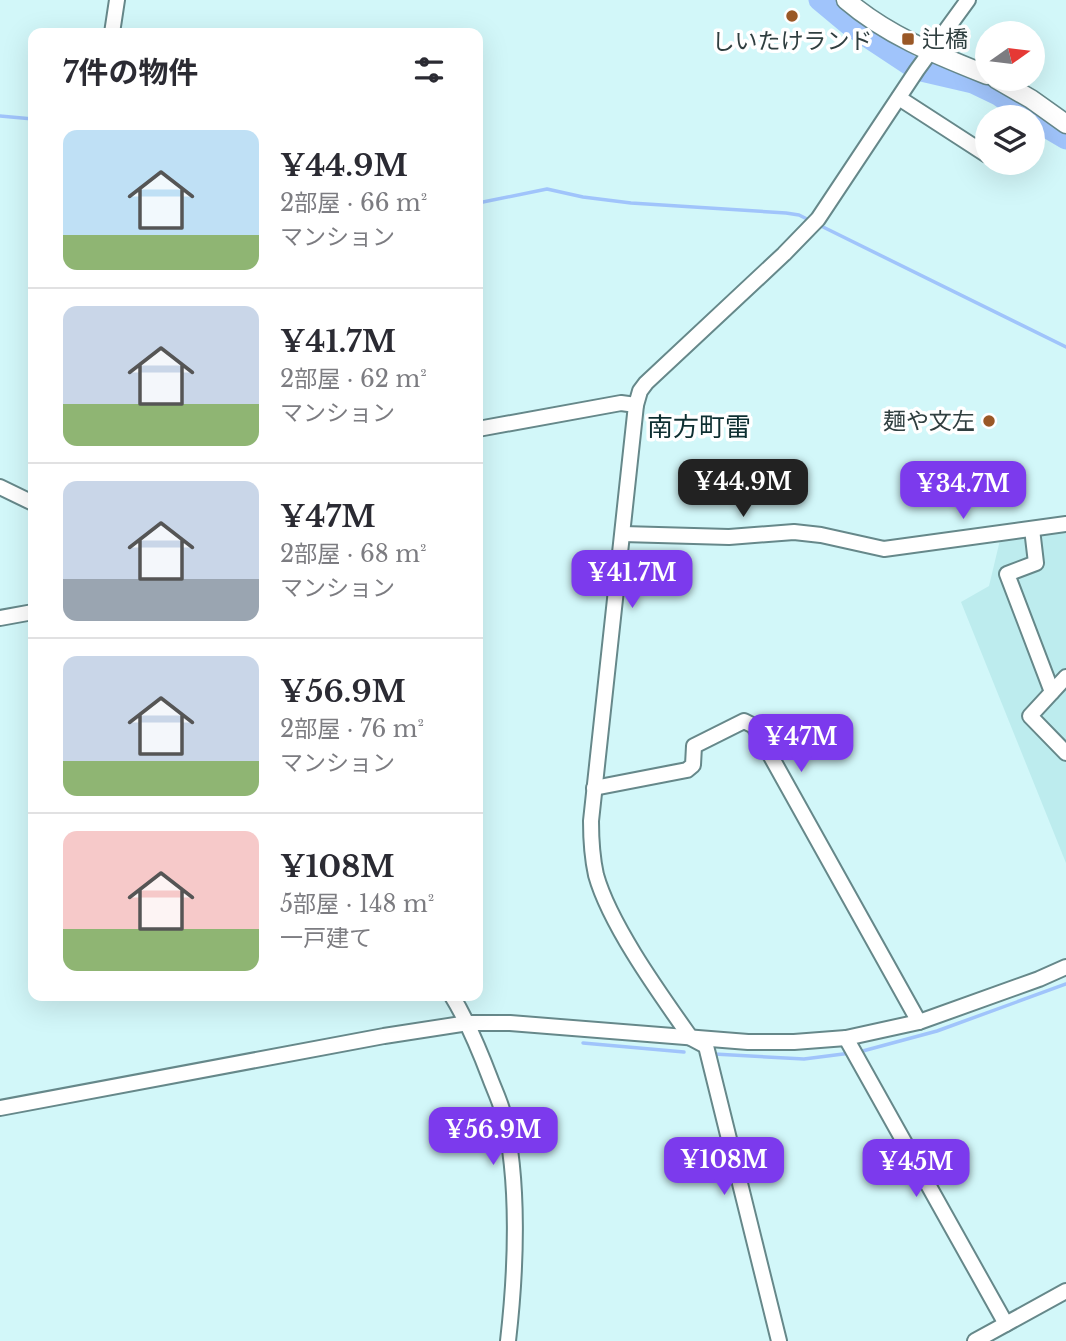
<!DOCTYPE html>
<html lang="ja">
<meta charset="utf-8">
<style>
:root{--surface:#fff;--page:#f2f2f3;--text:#2b2b33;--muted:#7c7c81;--line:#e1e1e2;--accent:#7c3aed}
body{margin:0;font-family:"Libre Baskerville","Noto Sans JP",serif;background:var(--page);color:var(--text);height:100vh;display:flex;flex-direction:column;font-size:26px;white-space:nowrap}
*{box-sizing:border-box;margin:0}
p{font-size:23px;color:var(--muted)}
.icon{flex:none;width:38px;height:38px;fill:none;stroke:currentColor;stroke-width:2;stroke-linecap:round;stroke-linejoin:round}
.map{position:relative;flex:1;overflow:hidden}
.side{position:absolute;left:28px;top:28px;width:455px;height:973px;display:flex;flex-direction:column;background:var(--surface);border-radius:14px;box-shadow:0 7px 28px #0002}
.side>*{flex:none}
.needle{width:46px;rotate:76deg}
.tools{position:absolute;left:975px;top:21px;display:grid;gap:14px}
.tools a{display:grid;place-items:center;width:70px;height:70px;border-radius:50%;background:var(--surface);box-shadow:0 7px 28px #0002;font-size:35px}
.price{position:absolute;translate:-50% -60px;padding:0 16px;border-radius:14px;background:var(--accent);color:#fff;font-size:23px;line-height:46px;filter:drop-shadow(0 2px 4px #0008)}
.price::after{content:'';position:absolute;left:50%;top:42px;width:21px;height:16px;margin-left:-10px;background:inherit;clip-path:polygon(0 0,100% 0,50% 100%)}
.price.selected{background:#222;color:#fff}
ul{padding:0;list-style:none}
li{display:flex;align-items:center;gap:21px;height:175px;padding:0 35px}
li+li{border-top:2px solid var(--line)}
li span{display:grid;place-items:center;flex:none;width:196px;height:140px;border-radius:14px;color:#555}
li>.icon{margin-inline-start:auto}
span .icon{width:84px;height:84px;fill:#fffc;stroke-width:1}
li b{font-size:30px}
h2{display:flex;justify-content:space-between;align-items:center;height:84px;padding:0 35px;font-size:30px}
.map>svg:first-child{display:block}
.built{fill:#bdecee}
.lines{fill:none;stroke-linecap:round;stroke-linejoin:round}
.stream{stroke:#a0c4fb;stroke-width:3.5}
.river{stroke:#a0c4fb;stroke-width:21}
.minor-casing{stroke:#66888a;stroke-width:18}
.major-casing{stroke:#66888a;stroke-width:21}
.minor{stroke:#fff;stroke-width:14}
.major{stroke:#fff;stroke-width:18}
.poi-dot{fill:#9a5826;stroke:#fff;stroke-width:2.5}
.labels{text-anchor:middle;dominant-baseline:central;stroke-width:7;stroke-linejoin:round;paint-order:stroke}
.poi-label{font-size:23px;fill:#303f40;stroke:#fff;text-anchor:start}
.quarter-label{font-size:26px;fill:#0e2f31;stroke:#fff}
</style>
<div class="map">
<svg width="1066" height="1341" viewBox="0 0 1066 1341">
<rect width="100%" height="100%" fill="#d2f7f9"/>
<path class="built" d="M1066,529V863L961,602L989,586L1000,540Z"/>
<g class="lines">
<g class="stream">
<path d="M0,116L33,119"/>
<path d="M478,203L547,189L583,197L631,203L786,213L799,215L811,221"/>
<path d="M817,224L1066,347"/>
<path d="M583,1043L684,1052"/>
<path d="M859,1052L937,1031L1066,984"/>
<path d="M714,1054L804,1059L851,1053"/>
</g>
<g class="river">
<path d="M819,0L849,25L917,70L973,83L998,95L1029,117"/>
<path d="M1032,119L1066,139"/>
</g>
<g class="minor-casing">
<g id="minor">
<path d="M112,33L117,0"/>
<path d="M899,98L987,155"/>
<path d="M478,429L621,403L636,405"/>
<path d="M0,487L33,503"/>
<path d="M1032,529L1036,563L1007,574L1052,692"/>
<path d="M623,534L729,537L794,532L821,535L884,549L1066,524"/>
<path d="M0,618L33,612"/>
<path d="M1066,677L1030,716L1066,753"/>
<path d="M594,788L687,770L693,765L694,746L744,721L754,726L919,1022"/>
<path d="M452,996C468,1022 479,1049 490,1078C494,1089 500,1101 503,1113C520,1180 516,1272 508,1341"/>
<path d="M846,1038L1006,1324"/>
<path d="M0,1108L384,1036L468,1023H510L748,1042H794L846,1038L919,1022L1039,979L1066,967"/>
<path d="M779,1341L706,1046L691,1038C660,994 610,925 596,875C592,857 591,839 591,821L636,405L640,391L646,383L784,254L818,219L917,70L968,0"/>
<path d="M975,1341L1066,1291"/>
</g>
</g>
<g class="major-casing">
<g id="major">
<path d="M846,0C888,36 937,55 987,75"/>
<path d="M996,79L1031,99L1066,124"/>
</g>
</g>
<use href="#minor" class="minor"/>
<use href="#major" class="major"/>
</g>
<g class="poi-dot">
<circle cx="792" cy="16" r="7"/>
<rect x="901" y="32" width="14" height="14" rx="3.5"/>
<circle cx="989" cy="421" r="7"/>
</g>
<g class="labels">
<g class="poi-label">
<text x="922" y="39">辻橋</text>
<text x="792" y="41" text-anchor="middle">しいたけランド</text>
<text x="975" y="421" text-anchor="end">麺や文左</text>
</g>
<g class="quarter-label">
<text x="699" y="427">南方町雷</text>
</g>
</g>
</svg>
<div class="tools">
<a><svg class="needle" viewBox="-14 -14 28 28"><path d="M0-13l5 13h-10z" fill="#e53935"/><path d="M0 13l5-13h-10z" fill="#7c7c81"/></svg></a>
<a><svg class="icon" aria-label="layers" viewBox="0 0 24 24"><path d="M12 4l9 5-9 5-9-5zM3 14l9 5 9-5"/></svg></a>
</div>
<b class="price selected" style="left:743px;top:519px">¥44.9M</b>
<b class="price" style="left:963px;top:521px">¥34.7M</b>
<b class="price" style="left:632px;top:610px">¥41.7M</b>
<b class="price" style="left:801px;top:774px">¥47M</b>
<b class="price" style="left:493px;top:1167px">¥56.9M</b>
<b class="price" style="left:724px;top:1197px">¥108M</b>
<b class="price" style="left:916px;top:1199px">¥45M</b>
<section class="side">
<h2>7件の物件<svg class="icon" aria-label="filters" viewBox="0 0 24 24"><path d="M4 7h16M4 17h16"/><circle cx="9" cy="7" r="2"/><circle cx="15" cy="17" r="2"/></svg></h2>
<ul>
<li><span style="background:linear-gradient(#bfe0f5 75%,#8fb573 0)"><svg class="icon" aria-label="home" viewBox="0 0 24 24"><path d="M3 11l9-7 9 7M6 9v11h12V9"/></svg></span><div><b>¥44.9M</b><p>2部屋 · 66 m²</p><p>マンション</p></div></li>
<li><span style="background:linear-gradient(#c9d6e8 70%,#8fb573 0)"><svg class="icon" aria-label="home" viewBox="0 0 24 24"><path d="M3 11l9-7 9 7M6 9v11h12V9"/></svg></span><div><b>¥41.7M</b><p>2部屋 · 62 m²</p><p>マンション</p></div></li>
<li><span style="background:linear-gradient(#c9d6e8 70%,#9aa5b1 0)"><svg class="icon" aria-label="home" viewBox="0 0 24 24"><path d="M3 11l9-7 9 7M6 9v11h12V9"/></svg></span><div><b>¥47M</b><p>2部屋 · 68 m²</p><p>マンション</p></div></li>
<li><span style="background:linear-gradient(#c9d6e8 75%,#8fb573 0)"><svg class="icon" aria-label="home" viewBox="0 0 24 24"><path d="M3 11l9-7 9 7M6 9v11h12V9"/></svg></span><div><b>¥56.9M</b><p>2部屋 · 76 m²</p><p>マンション</p></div></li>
<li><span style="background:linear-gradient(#f6c9c9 70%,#8fb573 0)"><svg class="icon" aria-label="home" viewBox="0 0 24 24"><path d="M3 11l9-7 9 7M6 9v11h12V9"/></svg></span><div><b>¥108M</b><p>5部屋 · 148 m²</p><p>一戸建て</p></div></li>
</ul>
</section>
</div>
